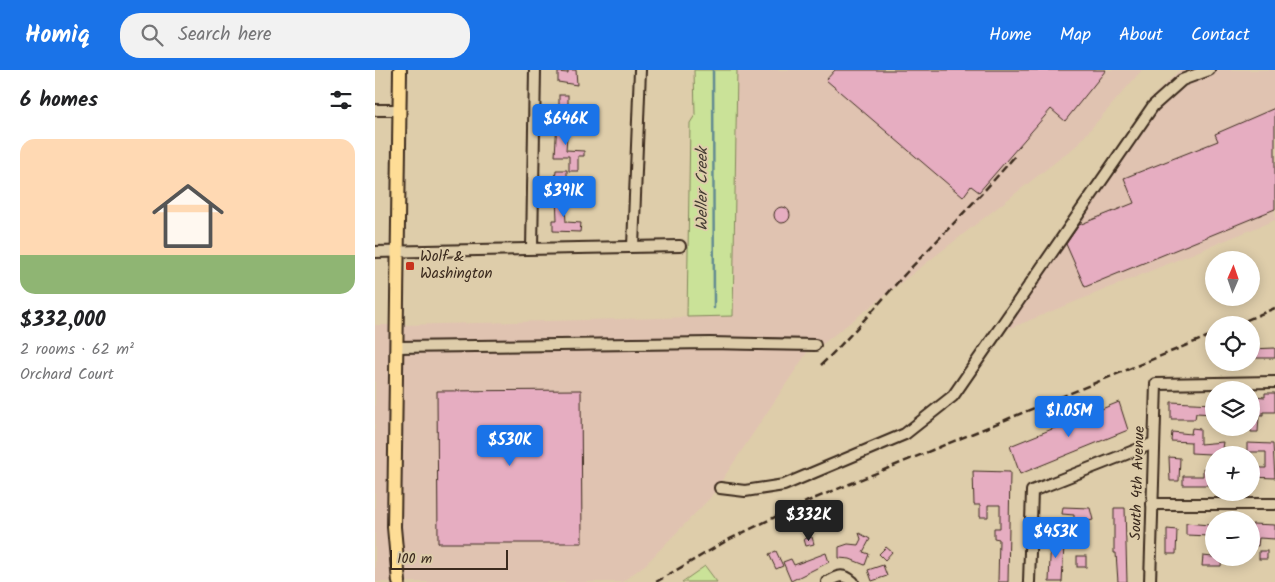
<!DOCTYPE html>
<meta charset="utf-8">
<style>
:root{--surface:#fff;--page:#f2f2f2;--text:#202124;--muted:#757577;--line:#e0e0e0;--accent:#1a73e8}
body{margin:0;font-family:Kalam,sans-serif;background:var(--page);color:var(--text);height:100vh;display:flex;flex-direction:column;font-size:19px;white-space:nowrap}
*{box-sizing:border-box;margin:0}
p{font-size:16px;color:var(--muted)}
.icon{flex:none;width:28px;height:28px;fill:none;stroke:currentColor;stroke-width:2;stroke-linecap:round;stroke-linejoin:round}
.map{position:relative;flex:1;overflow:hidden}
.sheet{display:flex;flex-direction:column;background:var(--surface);width:375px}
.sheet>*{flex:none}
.needle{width:32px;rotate:2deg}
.controls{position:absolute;left:830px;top:181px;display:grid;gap:10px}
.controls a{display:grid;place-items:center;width:55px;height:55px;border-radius:50%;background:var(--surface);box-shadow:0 2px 12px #0003;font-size:25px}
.scale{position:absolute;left:15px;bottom:12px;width:118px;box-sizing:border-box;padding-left:5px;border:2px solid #3b2a1e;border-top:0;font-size:14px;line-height:18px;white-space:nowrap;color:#3b2a1e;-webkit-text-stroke:4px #decdaa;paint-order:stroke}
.price{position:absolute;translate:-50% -42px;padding:0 11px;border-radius:5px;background:var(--accent);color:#fff;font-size:16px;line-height:32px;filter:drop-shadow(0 1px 2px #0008)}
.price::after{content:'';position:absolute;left:50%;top:30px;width:15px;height:11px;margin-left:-8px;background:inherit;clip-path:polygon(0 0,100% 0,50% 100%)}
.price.selected{background:#222;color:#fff}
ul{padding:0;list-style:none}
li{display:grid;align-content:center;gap:10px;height:265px;padding:0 20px}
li+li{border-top:1px solid var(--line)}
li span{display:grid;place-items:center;height:155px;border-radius:15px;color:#555}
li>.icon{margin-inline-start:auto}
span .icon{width:90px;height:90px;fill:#fffc;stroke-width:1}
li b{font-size:21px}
h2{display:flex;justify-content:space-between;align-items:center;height:60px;padding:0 20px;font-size:21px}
header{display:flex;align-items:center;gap:30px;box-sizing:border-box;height:70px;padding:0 25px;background:var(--accent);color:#fff}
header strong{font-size:24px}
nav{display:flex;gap:28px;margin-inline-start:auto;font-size:18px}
.search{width:350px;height:45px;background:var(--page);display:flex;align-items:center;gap:12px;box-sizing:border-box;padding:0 18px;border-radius:20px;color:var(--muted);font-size:19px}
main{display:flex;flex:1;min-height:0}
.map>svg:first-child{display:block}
.built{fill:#e0c3b1}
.green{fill:#cae298;stroke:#82865b}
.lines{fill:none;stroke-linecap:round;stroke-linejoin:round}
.stream{stroke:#648b91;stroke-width:2.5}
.building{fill:#e6adc1;stroke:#3b2a1e}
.minor-casing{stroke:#3b2a1e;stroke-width:14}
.major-casing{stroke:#3b2a1e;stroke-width:16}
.minor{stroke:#decdaa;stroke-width:10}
.major{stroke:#fedd96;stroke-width:12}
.rail{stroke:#3b2a1e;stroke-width:2.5;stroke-dasharray:8 4;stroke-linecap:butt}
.poi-dot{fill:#c8321e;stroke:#decdaa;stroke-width:2}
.labels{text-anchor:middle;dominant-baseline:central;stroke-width:4;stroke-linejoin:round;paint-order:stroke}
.poi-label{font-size:15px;fill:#3b2a1e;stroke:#decdaa;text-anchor:start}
.street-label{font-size:15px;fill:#3b2a1e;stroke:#decdaa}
.water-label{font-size:16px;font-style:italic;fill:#423a31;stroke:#decdaa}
</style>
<header>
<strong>Homiq</strong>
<div class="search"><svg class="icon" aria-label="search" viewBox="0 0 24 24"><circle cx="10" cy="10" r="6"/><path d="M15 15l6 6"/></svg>Search here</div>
<nav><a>Home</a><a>Map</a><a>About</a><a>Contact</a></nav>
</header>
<main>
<section class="sheet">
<h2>6 homes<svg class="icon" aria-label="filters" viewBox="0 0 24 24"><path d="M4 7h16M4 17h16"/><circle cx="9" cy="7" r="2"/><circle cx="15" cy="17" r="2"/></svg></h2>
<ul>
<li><span style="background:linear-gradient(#ffd9b3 75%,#8fb573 0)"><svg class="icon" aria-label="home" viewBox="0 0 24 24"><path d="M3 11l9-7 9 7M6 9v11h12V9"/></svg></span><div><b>$332,000</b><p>2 rooms · 62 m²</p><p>Orchard Court</p></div></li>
</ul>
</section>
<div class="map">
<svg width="900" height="512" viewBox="0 0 900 512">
<rect width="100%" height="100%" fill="#decdaa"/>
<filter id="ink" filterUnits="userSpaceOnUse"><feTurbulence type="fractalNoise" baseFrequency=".02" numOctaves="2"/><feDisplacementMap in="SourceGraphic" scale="10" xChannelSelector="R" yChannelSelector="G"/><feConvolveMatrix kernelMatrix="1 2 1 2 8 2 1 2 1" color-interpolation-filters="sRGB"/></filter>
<g filter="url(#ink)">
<g class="built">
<path d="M362,0H767L701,76L445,276L435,278L335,428L271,494L247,512H29L24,455L26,420L27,255L358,246Z"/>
<path d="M805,0H900V150L626,262L619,259L775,29Z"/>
<path d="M0,255H17L20,512H0Z"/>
</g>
<g class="green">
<path d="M319,0H362L358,246L312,247L315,53L320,45Z"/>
<path d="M330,496L342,512H307Z"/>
</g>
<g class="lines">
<path class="stream" d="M338,0L339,238"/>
</g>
<g class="building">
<path d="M193,0H201L202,15L183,12V2L193,3Z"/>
<path d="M460,0H731L690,51L676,39L604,122L596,116L588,127L451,10Z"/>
<rect x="184" y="25" width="9" height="12"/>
<path d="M900,38V139L710,217L691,174L704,155L759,133L749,108L843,71L840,64Z"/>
<path d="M182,50L193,51L191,80L209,81V86H203V101H194V86H180Z"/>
<path d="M181,100H192V108L198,110V112L180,111Z"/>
<path d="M181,125H189L191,152L206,153L205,162L178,161V150H182Z"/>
<circle cx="407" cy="145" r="8"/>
<path d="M900,278V288H876V279Z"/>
<path d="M206,320L207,473H63L62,321Z"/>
<path d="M890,323H900V342H888V345H879V326L890,327Z"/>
<path d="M744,332L753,360L645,404L635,376Z"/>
<path d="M796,332L839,334V344L821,343L820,349H796Z"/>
<path d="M876,346H884L883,362H876Z"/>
<path d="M817,358L825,359V374L848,372L847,378H853V385L816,383V372L796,371L797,362L816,364Z"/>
<path d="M872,373L898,374L900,408L876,407V398H891V382H872Z"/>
<path d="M794,387L805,388L804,411H795Z"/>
<path d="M828,398H835V415H808V406H828Z"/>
<path d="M598,401L635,402L633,512H623L624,469L619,468V458H625V435H613V447H605V435H599Z"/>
<path d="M688,437L715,438L718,450L705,453V449H699V445L687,444Z"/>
<path d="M739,438H750L752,512H743L741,483H739Z"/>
<path d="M811,453L834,455V466L811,465Z"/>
<path d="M877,454L900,455V469L884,468L883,476H876Z"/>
<path d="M792,459L802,460L801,484H792Z"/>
<path d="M484,463L495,469L488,482L494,484L490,495L475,489L464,488V477L473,474L483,475L486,469Z"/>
<path d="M676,464H686V474L689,475L687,512H674Z"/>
<path d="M437,467L439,474L431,476L429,469Z"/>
<path d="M511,477L517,482L510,490L504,484Z"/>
<path d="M401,481L408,496L401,499L394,484Z"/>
<rect x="884" y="481" width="8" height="8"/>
<path d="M451,483L454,492L416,511L408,492L416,489L419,495Z"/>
<rect x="702" y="486" width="9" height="11"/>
<path d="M828,486L847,488L846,496H827Z"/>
<path d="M508,495L512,506L497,511L493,500Z"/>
</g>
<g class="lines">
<g class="minor-casing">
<g id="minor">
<path d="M0,40H24"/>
<path d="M258,176L265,0"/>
<path d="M157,178L160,0"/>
<path d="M0,182L305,176"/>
<path d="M21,277L335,273L440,275"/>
<path d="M345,418L370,421L409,415L530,364L578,326L778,36L807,10L834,0"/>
<path d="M777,434H900"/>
<path d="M452,512C462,506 468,503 478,512"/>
<path d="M654,512L657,421L779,373"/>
<path d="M775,512L781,314L900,312"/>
</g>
</g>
<g class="major-casing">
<path id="major" d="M24,512L19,457L25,0"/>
</g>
<use href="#minor" class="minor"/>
<use href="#major" class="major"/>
<g class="rail">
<path d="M860,255L900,238"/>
<path d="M446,295C476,266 503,234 531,203C568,164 605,127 640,86"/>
<path d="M281,512L353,470L431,432L839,264"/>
</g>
</g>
</g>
<rect class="poi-dot" x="30" y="191" width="10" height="10" rx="2.5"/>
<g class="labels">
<g class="poi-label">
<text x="45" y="187">Wolf &amp;<tspan x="45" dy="17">Washington</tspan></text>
</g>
<g class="street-label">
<text transform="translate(763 413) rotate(-88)">South 4th Avenue</text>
</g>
<g class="water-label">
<text transform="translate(327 119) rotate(-90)">Weller Creek</text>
</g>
</g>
</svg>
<div class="controls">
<a><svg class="needle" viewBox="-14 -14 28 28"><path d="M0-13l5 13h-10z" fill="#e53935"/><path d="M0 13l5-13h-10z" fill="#757577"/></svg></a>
<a><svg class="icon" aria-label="locate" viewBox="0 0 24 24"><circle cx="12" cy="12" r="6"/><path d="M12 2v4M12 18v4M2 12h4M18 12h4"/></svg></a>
<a><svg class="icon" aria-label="layers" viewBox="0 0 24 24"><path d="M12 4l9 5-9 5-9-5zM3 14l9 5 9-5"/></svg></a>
<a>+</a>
<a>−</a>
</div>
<div class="scale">100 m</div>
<b class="price" style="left:191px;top:76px">$646K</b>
<b class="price" style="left:189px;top:148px">$391K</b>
<b class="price" style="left:694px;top:368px">$1.05M</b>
<b class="price" style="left:135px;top:397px">$530K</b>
<b class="price selected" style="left:434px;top:472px">$332K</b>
<b class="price" style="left:681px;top:489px">$453K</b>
</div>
</main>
